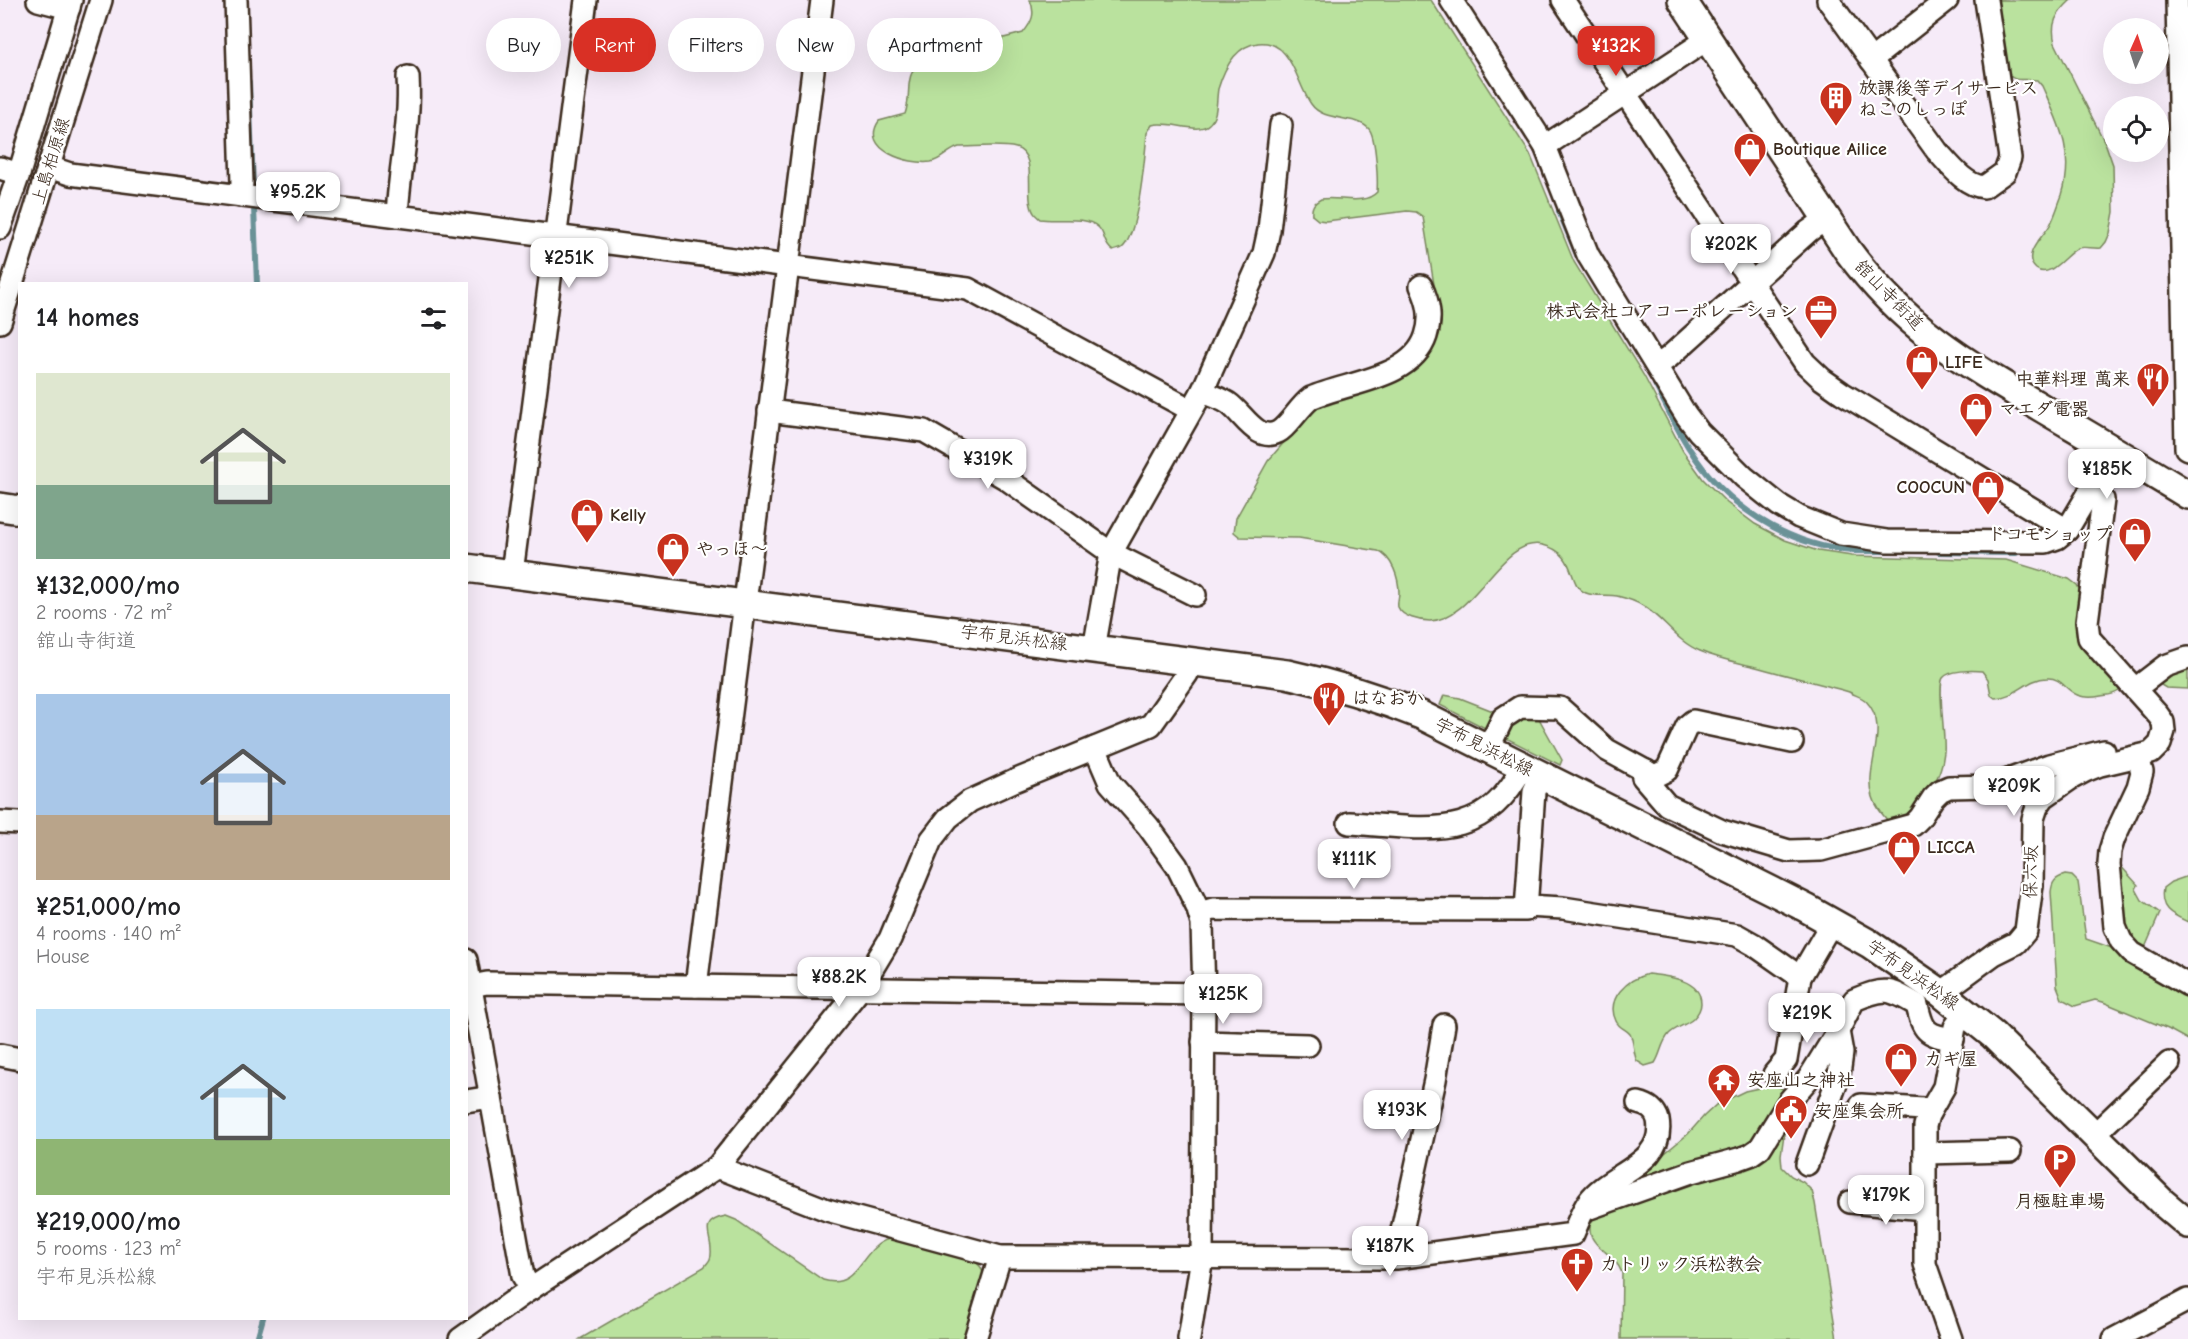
<!DOCTYPE html>
<meta charset="utf-8">
<style>
:root{--surface:#fff;--page:#f6f6f6;--text:#202124;--muted:#757577;--accent:#d93025}
body{margin:0;font-family:"Comic Neue","Klee One",sans-serif;background:var(--page);color:var(--text);height:100vh;display:flex;flex-direction:column;font-size:22px;white-space:nowrap}
*{box-sizing:border-box;margin:0}
p{font-size:20px;color:var(--muted)}
.icon{flex:none;width:33px;height:33px;fill:none;stroke:currentColor;stroke-width:2;stroke-linecap:round;stroke-linejoin:round}
.map{position:relative;flex:1;overflow:hidden}
.drawer{position:absolute;left:18px;top:282px;width:450px;height:1038px;display:flex;flex-direction:column;background:var(--surface);border-radius:0px;box-shadow:0 6px 24px #0002}
.drawer>*{flex:none}
.banner{position:absolute;left:486px;top:18px;width:570px;height:54px;display:flex;gap:12px}
.needle{width:39px;rotate:3deg}
.tools{position:absolute;left:2103px;top:18px;display:grid;gap:12px}
.tools a{display:grid;place-items:center;width:66px;height:66px;border-radius:50%;background:var(--surface);box-shadow:0 6px 24px #0002;font-size:30px}
.price{position:absolute;translate:-50% -51px;padding:0 14px;border-radius:12px;background:#fff;color:#222;font-size:20px;line-height:39px;filter:drop-shadow(0 2px 3px #0008)}
.price::after{content:'';position:absolute;left:50%;top:36px;width:18px;height:14px;margin-left:-9px;background:inherit;clip-path:polygon(0 0,100% 0,50% 100%)}
.price.current{background:var(--accent);color:#fff}
ul{padding:0;list-style:none}
li{display:grid;align-content:center;gap:12px;height:318px;padding:0 18px}
li span{display:grid;place-items:center;height:186px;border-radius:0px;color:#555}
li>.icon{margin-inline-start:auto}
span .icon{width:108px;height:108px;fill:#fffc;stroke-width:1}
li b{font-size:26px}
h2{display:flex;justify-content:space-between;align-items:center;height:72px;padding:0 18px;font-size:26px}
.pill{padding:0 21px;border-radius:27px;background:var(--surface);box-shadow:0 6px 24px #0002;font-size:21px;line-height:54px}
.pill.current{background:var(--accent);color:#fff}
.map>svg:first-child{display:block}
.green{fill:#bae29e;stroke:#7a865e;stroke-width:1.5}
.lines{fill:none;stroke-linecap:round;stroke-linejoin:round}
.stream{stroke:#6a9297;stroke-width:6}
.minor-casing{stroke:#3b2a1e;stroke-width:26}
.major-casing{stroke:#3b2a1e;stroke-width:32}
.minor{stroke:#fff;stroke-width:21}
.major{stroke:#fff;stroke-width:27}
.labels{text-anchor:middle;dominant-baseline:central;stroke-width:4.5;stroke-linejoin:round;paint-order:stroke}
.poi-label{font-size:18px;font-weight:bold;fill:#3b2a1e;stroke:#fff;text-anchor:start}
.street-label{font-size:18px;fill:#3b2a1e;stroke:#fff}
</style>
<div class="map">
<svg width="2188" height="1339" viewBox="0 0 2188 1339">
<rect width="100%" height="100%" fill="#f6ebf8"/>
<filter id="ink" filterUnits="userSpaceOnUse"><feTurbulence type="fractalNoise" baseFrequency=".0167" numOctaves="2"/><feDisplacementMap in="SourceGraphic" scale="12" xChannelSelector="R" yChannelSelector="G"/><feConvolveMatrix kernelMatrix="1 2 1 2 8 2 1 2 1" color-interpolation-filters="sRGB"/></filter>
<g filter="url(#ink)">
<g class="green">
<path d="M1030,0H1431L1530,154L1574,262L1644,376L1683,451L1703,479L1727,503L1755,524L1785,540L1818,551L1852,556L2006,560L2069,579L2077,585L2081,593L2120,686L2119,691C2113,695 2108,695 2101,696C2065,703 2068,677 2047,678C2028,678 2015,698 1995,698L1991,695L1988,679L1982,671C1972,670 1949,670 1943,678C1937,687 1946,737 1944,752C1942,775 1928,796 1916,815L1888,821C1882,814 1876,807 1873,797C1863,767 1892,728 1866,701C1862,697 1854,695 1849,692C1817,683 1785,675 1752,666C1735,662 1716,658 1700,651C1677,642 1663,618 1643,606C1635,601 1626,598 1617,596C1607,594 1596,597 1586,593C1566,585 1579,554 1543,545C1501,535 1476,619 1430,621C1420,621 1402,617 1398,607C1397,602 1399,598 1399,593C1399,578 1392,557 1378,551L1299,538L1240,537L1234,532L1236,518L1268,461L1315,406L1396,379L1436,297L1423,217L1416,212L1407,211L1326,221L1318,220L1312,215C1311,206 1314,203 1321,199C1339,196 1364,206 1377,192C1378,180 1376,137 1369,129C1356,114 1324,123 1311,104C1296,83 1292,39 1258,43C1235,46 1224,69 1218,89C1216,100 1218,117 1209,124C1198,135 1169,120 1152,125L1147,133C1145,155 1139,235 1122,248C1120,249 1115,250 1113,251C1102,243 1106,234 1098,227C1085,215 1057,222 1040,219C1038,217 1035,215 1034,213C1023,196 1039,155 1016,148C1001,144 975,147 959,147C948,150 942,160 931,162C909,165 859,150 879,121L905,114C914,88 899,73 930,57L1023,33C1032,22 1036,14 1030,0Z"/>
<path d="M1995,0H2071C2056,14 2050,23 2055,43L2106,145L2113,165L2114,212L2110,233L2106,242L2101,248C2093,249 2085,246 2078,248C2066,253 2050,280 2036,269C2020,255 2044,236 2050,225C2055,216 2058,205 2062,195C2075,153 2059,124 2042,86L2037,80C2024,78 2012,84 2006,70Z"/>
<path d="M2188,666V689L2166,688L2161,685C2160,672 2177,670 2188,666Z"/>
<path d="M1444,695L1460,698L1498,713L1489,730L1440,705Z"/>
<path d="M1522,715H1537L1562,760L1560,765L1502,736L1509,724Z"/>
<path d="M2118,863L2138,885L2136,889L2142,900L2160,913L2144,950L2129,936L2124,924Z"/>
<path d="M2065,875L2072,876L2078,882L2086,939L2112,948L2125,961L2188,997V1040L2168,1029L2103,1002L2095,1000L2075,1006L2062,999L2057,986L2051,892C2052,882 2055,878 2065,875Z"/>
<path d="M2188,876V922C2171,914 2159,909 2163,888L2171,882Z"/>
<path d="M1648,974C1666,976 1701,979 1701,1003C1701,1009 1697,1015 1693,1019C1686,1025 1676,1027 1669,1034C1661,1043 1661,1054 1655,1063L1645,1066L1637,1061C1633,1053 1634,1041 1630,1034C1626,1029 1619,1028 1616,1021C1605,998 1628,979 1648,974Z"/>
<path d="M1768,1086H1777L1785,1090L1788,1107L1781,1155L1782,1167L1791,1176L1803,1182L1812,1191L1815,1203L1837,1339H1621L1622,1273C1612,1246 1583,1251 1591,1214L1688,1134L1704,1116L1716,1105L1745,1091Z"/>
<path d="M726,1216L736,1220L823,1280C859,1291 860,1247 889,1239L971,1259C981,1265 984,1269 983,1281L965,1339H580L704,1267C705,1266 710,1260 710,1259C717,1241 693,1222 726,1216Z"/>
</g>
<g class="lines">
<g class="stream">
<path d="M249,82L253,187"/>
<path d="M254,208L257,284"/>
<path d="M1559,211L1578,257"/>
<path d="M1655,384C1666,405 1676,428 1689,448C1724,505 1787,546 1854,551C1866,551 1878,551 1890,551"/>
<path d="M1939,552L2016,553"/>
<path d="M257,1339L263,1318"/>
</g>
<g class="minor-casing">
<g id="minor">
<path d="M38,0L69,8"/>
<path d="M236,0L242,183L241,196"/>
<path d="M1451,0L1545,146L1588,255L1686,415L1699,432L1744,477L1779,505L1799,517L1841,534L1887,541L2046,542L2057,538L2067,530L2114,451"/>
<path d="M1563,0L1805,363L1822,379L1842,393L2067,530"/>
<path d="M1828,0L1937,151C1949,164 1965,186 1984,187L2005,172L2010,158L1986,0"/>
<path d="M2177,0L2186,448L2188,449"/>
<path d="M1871,60L1947,0"/>
<path d="M1545,146L1708,39"/>
<path d="M49,167L70,174L968,289L1191,410"/>
<path d="M0,168L19,174"/>
<path d="M397,216C399,170 411,124 408,77"/>
<path d="M0,228L19,174L71,0"/>
<path d="M0,322L101,0"/>
<path d="M1657,365L1668,358L1809,231L1826,219"/>
<path d="M1202,392C1211,395 1220,398 1228,403C1243,413 1257,443 1278,432C1288,427 1299,407 1311,398C1347,382 1412,379 1426,336C1432,318 1429,303 1421,286"/>
<path d="M769,411L924,431L1005,478L1111,553L1195,595"/>
<path d="M512,573L586,0"/>
<path d="M1094,649L1111,553L1202,392L1264,253L1269,230L1281,125"/>
<path d="M2135,689L2165,666L2188,658"/>
<path d="M1095,748L1110,783L1148,826L1177,866L1198,909L1202,924L1204,994L1202,1257L1189,1339"/>
<path d="M1488,749L1503,718L1520,707L1560,708L1607,750L1651,774L1657,775L1667,770L1687,726L1693,721L1792,742"/>
<path d="M2138,757L2142,772L2138,787L2114,838L2110,851L2109,864L2115,927L2121,941L2132,953L2188,985"/>
<path d="M1646,771L1643,777L1667,805L1722,831L1789,851L1821,850L1913,825L1920,818L1933,798L1940,791L1949,787L1992,786L2049,765L2104,751"/>
<path d="M0,822L20,823"/>
<path d="M1349,823C1422,827 1483,846 1523,766"/>
<path d="M1526,906L1563,908L1737,935L1753,944L1800,977"/>
<path d="M1199,913L1213,909L1526,910L1534,791L1541,776"/>
<path d="M466,960L523,1276L531,1289"/>
<path d="M471,986L487,983L1204,994"/>
<path d="M696,986L822,0"/>
<path d="M1941,993L1994,954L2016,943L2026,931L2032,885L2033,819L2037,807L2044,797L2070,779L2085,771L2100,765L2151,753L2160,744L2164,731L2163,722L2158,715L2089,638L2087,622L2103,500L2089,492"/>
<path d="M1203,1042L1308,1045"/>
<path d="M0,1055L20,1059"/>
<path d="M1774,1074L1786,1060L1800,977L1832,922"/>
<path d="M466,1101L491,1097"/>
<path d="M1861,1105L1923,1109L1929,1113"/>
<path d="M2094,1135L2169,1063"/>
<path d="M1925,1153L2010,1151"/>
<path d="M1807,1164L1839,1075L1842,1053L1838,1031"/>
<path d="M717,1167L827,1210L1000,1257L1396,1258L1573,1234C1578,1223 1582,1210 1589,1201C1610,1172 1666,1165 1658,1120C1655,1109 1647,1105 1638,1103"/>
<path d="M1850,1202L1924,1209"/>
<path d="M1584,1210L1691,1172L1739,1159L1750,1155L1760,1148L1789,1101L1809,1078L1838,1031L1854,1000C1885,987 1889,988 1917,1005C1923,1031 1926,1035 1953,1039"/>
<path d="M1401,1257L1399,1244L1435,1080L1444,1025"/>
<path d="M460,1339L526,1292L717,1167L860,989L890,939L931,840L948,818L970,801L1014,781L1151,725L1187,674L1189,661"/>
<path d="M975,1339L1000,1257"/>
<path d="M1951,1339L1925,1264V1126L1928,1115L1944,1087L1955,1027L1966,1012"/>
<path d="M2114,1339L2188,1300"/>
</g>
</g>
<g class="major-casing">
<g id="major">
<path d="M1682,0L1848,251C1904,327 1962,361 2042,408C2091,437 2139,465 2188,495"/>
<path d="M0,507L20,510"/>
<path d="M466,568L1287,674C1333,684 1377,697 1421,715L1806,908L1870,944L1941,993L1993,1035L2162,1202L2188,1224"/>
</g>
</g>
<use href="#minor" class="minor"/>
<use href="#major" class="major"/>
</g>
</g>
<defs>
<g id="building-pin" transform="scale(1.725)"><path d="M0 17L-7.5 6A9.5 9.5 0 1 1 7.5 6Z" fill="#c8321e" stroke="#fff"/><path d="M-4-6H4V6H1V3H-1V6H-4ZM-2.5-4.3h1.7v1.8h-1.7ZM.8-4.3h1.7v1.8H.8ZM-2.5-1h1.7V.8h-1.7ZM.8-1h1.7V.8H.8Z" fill="#fff"/></g>
<g id="shop-pin" transform="scale(1.725)"><path d="M0 17L-7.5 6A9.5 9.5 0 1 1 7.5 6Z" fill="#c8321e" stroke="#fff"/><path d="M-5-2.5h2.3a2.7 3.5 0 0 1 5.4 0H5L5.5 6h-11ZM-1.5-2.5h3a1.5 2.3 0 0 0-3 0Z" fill="#fff"/></g>
<g id="office-pin" transform="scale(1.725)"><path d="M0 17L-7.5 6A9.5 9.5 0 1 1 7.5 6Z" fill="#c8321e" stroke="#fff"/><path d="M-6-3h4V-5.5h4V-3h4V5H-6ZM-1-4.5V-3h2v-1.5ZM-6 0V1H6V0Z" fill="#fff"/></g>
<g id="restaurant-pin" transform="scale(1.725)"><path d="M0 17L-7.5 6A9.5 9.5 0 1 1 7.5 6Z" fill="#c8321e" stroke="#fff"/><path d="M-5-6h1v4h1v-4h1v4h1v-4h1v5L-1.5 .5V6h-2V.5L-5-1ZM5-6V6H3V1.5H1.5Q1.5-4 5-6Z" fill="#fff"/></g>
<g id="temple-pin" transform="scale(1.725)"><path d="M0 17L-7.5 6A9.5 9.5 0 1 1 7.5 6Z" fill="#c8321e" stroke="#fff"/><path d="M0-6L5-2H3V0L6.5 2.5H4V6H1.5V3h-3V6H-4V2.5H-6.5L-3 0V-2H-5Z" fill="#fff"/></g>
<g id="civic-pin" transform="scale(1.725)"><path d="M0 17L-7.5 6A9.5 9.5 0 1 1 7.5 6Z" fill="#c8321e" stroke="#fff"/><path d="M-.6-6.5H3V-4.5H.6V-3L4-1V1h2V6H-6V1h2V-1L-.6-3ZM-1.2 2.5V6h2.4V2.5Z" fill="#fff"/></g>
<g id="parking-pin" transform="scale(1.725)"><path d="M0 17L-7.5 6A9.5 9.5 0 1 1 7.5 6Z" fill="#c8321e" stroke="#fff"/><path d="M-3.5-5.5H1a3.5 3.5 0 0 1 0 7H-1V5.5H-3.5ZM-1-3.4V-.6H.8a1.4 1.4 0 0 0 0-2.8Z" fill="#fff"/></g>
<g id="church-pin" transform="scale(1.725)"><path d="M0 17L-7.5 6A9.5 9.5 0 1 1 7.5 6Z" fill="#c8321e" stroke="#fff"/><path d="M-1.2-6h2.4v3.5h3.3v2.4h-3.3V6h-2.4V-.1h-3.3v-2.4h3.3Z" fill="#fff"/></g>
</defs>
<g fill-rule="evenodd">
<use href="#building-pin" x="1836" y="98"/>
<use href="#shop-pin" x="1750" y="149"/>
<use href="#office-pin" x="1821" y="311"/>
<use href="#shop-pin" x="1922" y="362"/>
<use href="#restaurant-pin" x="2153" y="379"/>
<use href="#shop-pin" x="1976" y="409"/>
<use href="#shop-pin" x="1988" y="487"/>
<use href="#shop-pin" x="587" y="515"/>
<use href="#shop-pin" x="2135" y="534"/>
<use href="#shop-pin" x="673" y="549"/>
<use href="#restaurant-pin" x="1329" y="698"/>
<use href="#shop-pin" x="1904" y="847"/>
<use href="#shop-pin" x="1901" y="1059"/>
<use href="#temple-pin" x="1724" y="1080"/>
<use href="#civic-pin" x="1791" y="1111"/>
<use href="#parking-pin" x="2060" y="1160"/>
<use href="#church-pin" x="1577" y="1264"/>
</g>
<g class="labels">
<g class="poi-label">
<text x="1859" y="88">放課後等デイサービス<tspan x="1859" dy="21">ねこのしっぽ</tspan></text>
<text x="1773" y="149">Boutique Ailice</text>
<text x="1798" y="311" text-anchor="end">株式会社コアコーポレーション</text>
<text x="1945" y="362">LIFE</text>
<text x="2130" y="379" text-anchor="end">中華料理 萬来</text>
<text x="1999" y="409">マエダ電器</text>
<text x="1965" y="487" text-anchor="end">COOCUN</text>
<text x="610" y="515">Kelly</text>
<text x="2112" y="534" text-anchor="end">ドコモショップ</text>
<text x="696" y="549">やっほ～</text>
<text x="1352" y="698">はなおか</text>
<text x="1927" y="847">LICCA</text>
<text x="1924" y="1059">カギ屋</text>
<text x="1747" y="1080">安座山之神社</text>
<text x="1814" y="1111">安座集会所</text>
<text x="2060" y="1201" text-anchor="middle">月極駐車場</text>
<text x="1600" y="1264">カトリック浜松教会</text>
</g>
<g class="street-label">
<text transform="translate(51 161) rotate(-73)">上島柏原線</text>
<text transform="translate(1889 295) rotate(46)">舘山寺街道</text>
<text transform="translate(1014 638) rotate(7)">宇布見浜松線</text>
<text transform="translate(1484 747) rotate(27)">宇布見浜松線</text>
<text transform="translate(2031 872) rotate(-89)">保六坂</text>
<text transform="translate(1913 975) rotate(35)">宇布見浜松線</text>
</g>
</g>
</svg>
<div class="tools">
<a><svg class="needle" viewBox="-14 -14 28 28"><path d="M0-13l5 13h-10z" fill="#e53935"/><path d="M0 13l5-13h-10z" fill="#757577"/></svg></a>
<a><svg class="icon" aria-label="locate" viewBox="0 0 24 24"><circle cx="12" cy="12" r="6"/><path d="M12 2v4M12 18v4M2 12h4M18 12h4"/></svg></a>
</div>
<b class="price current" style="left:1616px;top:77px">¥132K</b>
<b class="price" style="left:298px;top:223px">¥95.2K</b>
<b class="price" style="left:1731px;top:275px">¥202K</b>
<b class="price" style="left:569px;top:289px">¥251K</b>
<b class="price" style="left:988px;top:490px">¥319K</b>
<b class="price" style="left:2107px;top:500px">¥185K</b>
<b class="price" style="left:2014px;top:817px">¥209K</b>
<b class="price" style="left:1354px;top:890px">¥111K</b>
<b class="price" style="left:839px;top:1008px">¥88.2K</b>
<b class="price" style="left:1223px;top:1025px">¥125K</b>
<b class="price" style="left:1807px;top:1044px">¥219K</b>
<b class="price" style="left:1402px;top:1141px">¥193K</b>
<b class="price" style="left:1886px;top:1226px">¥179K</b>
<b class="price" style="left:1390px;top:1277px">¥187K</b>
<div class="banner">
<a class="pill">Buy</a>
<a class="pill current">Rent</a>
<a class="pill">Filters</a>
<a class="pill">New</a>
<a class="pill">Apartment</a>
</div>
<section class="drawer">
<h2>14 homes<svg class="icon" aria-label="filters" viewBox="0 0 24 24"><path d="M4 7h16M4 17h16"/><circle cx="9" cy="7" r="2"/><circle cx="15" cy="17" r="2"/></svg></h2>
<ul>
<li><span style="background:linear-gradient(#dfe7d0 60%,#7fa58c 0)"><svg class="icon" aria-label="home" viewBox="0 0 24 24"><path d="M3 11l9-7 9 7M6 9v11h12V9"/></svg></span><div><b>¥132,000/mo</b><p>2 rooms · 72 m²</p><p>舘山寺街道</p></div></li>
<li><span style="background:linear-gradient(#a9c7e8 65%,#b9a48a 0)"><svg class="icon" aria-label="home" viewBox="0 0 24 24"><path d="M3 11l9-7 9 7M6 9v11h12V9"/></svg></span><div><b>¥251,000/mo</b><p>4 rooms · 140 m²</p><p>House</p></div></li>
<li><span style="background:linear-gradient(#bfe0f5 70%,#8fb573 0)"><svg class="icon" aria-label="home" viewBox="0 0 24 24"><path d="M3 11l9-7 9 7M6 9v11h12V9"/></svg></span><div><b>¥219,000/mo</b><p>5 rooms · 123 m²</p><p>宇布見浜松線</p></div></li>
</ul>
</section>
</div>
